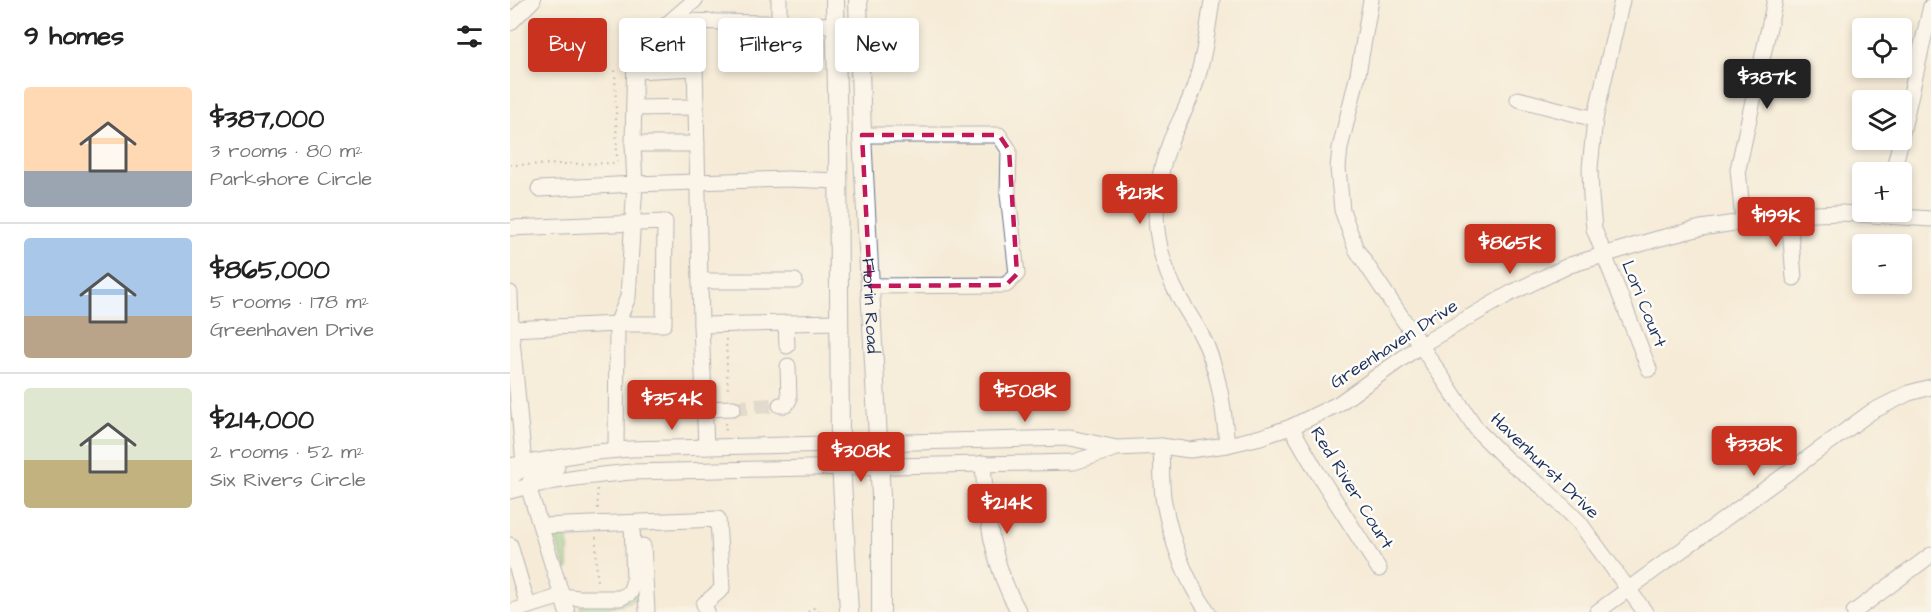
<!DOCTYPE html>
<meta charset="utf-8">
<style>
:root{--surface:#fff;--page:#f2f2f2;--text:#222;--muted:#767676;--line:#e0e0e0;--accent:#c8321e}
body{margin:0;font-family:"Architects Daughter",sans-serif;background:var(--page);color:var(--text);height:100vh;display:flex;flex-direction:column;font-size:22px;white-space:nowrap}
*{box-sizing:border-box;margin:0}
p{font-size:20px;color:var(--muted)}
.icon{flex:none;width:33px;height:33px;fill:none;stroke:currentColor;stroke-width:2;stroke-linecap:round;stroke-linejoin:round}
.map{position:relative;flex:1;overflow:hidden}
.details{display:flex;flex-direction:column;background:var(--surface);width:510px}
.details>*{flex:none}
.hud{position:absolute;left:18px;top:18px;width:570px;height:54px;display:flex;gap:12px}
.controls{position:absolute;left:1342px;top:18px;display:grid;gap:12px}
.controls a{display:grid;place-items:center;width:60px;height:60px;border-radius:6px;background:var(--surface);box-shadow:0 3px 9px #0003;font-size:30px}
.price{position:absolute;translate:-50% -51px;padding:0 14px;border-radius:6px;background:var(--accent);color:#fff;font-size:20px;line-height:39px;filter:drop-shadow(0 2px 3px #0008)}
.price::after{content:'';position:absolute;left:50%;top:36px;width:18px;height:14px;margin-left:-9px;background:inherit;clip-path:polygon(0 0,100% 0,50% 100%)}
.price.selected{background:#222;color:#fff}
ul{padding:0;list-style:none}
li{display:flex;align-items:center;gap:18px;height:150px;padding:0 24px}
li+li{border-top:2px solid var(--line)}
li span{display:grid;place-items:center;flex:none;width:168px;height:120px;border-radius:6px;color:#555}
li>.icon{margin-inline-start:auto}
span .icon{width:72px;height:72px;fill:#fffc;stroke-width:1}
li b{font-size:26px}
h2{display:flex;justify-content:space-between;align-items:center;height:72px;padding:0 24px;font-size:26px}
.chip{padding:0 21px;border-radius:6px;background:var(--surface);box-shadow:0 3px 9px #0003;font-size:21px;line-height:54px}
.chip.selected{background:var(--accent);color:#fff}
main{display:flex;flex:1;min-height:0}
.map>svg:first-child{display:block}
.green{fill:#8fcc82;stroke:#557e70;stroke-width:1.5}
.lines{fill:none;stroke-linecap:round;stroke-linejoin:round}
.minor-tunnel{stroke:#c9c5bf;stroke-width:15;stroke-dasharray:15 8;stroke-linecap:butt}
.minor-casing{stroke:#677188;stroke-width:17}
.major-casing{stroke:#677188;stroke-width:20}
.path{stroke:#677188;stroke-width:2;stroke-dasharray:1.5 4.5;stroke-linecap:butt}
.minor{stroke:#fff;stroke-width:15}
.major{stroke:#fff;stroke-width:18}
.marked{fill:none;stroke:#c2185b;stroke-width:4.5;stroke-dasharray:12 8;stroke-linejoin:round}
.labels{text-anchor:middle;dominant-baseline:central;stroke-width:5;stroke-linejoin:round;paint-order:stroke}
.street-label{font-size:18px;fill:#1b2f5e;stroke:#fdfcf7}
</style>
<main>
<section class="details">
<h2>9 homes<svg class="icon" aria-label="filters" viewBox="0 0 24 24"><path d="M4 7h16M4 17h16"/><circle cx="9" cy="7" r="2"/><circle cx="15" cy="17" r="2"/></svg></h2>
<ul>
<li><span style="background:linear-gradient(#ffd9b3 70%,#9aa5b1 0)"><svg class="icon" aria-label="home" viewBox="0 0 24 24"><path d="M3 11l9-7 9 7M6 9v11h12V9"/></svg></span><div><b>$387,000</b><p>3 rooms · 80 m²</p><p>Parkshore Circle</p></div></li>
<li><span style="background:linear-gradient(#a9c7e8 65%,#b9a48a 0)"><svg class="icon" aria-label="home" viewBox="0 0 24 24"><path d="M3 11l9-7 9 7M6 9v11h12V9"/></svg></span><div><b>$865,000</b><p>5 rooms · 178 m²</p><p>Greenhaven Drive</p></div></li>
<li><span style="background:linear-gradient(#dfe7d0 60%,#c2b280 0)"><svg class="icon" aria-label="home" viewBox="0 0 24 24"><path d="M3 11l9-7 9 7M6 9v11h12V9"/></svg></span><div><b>$214,000</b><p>2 rooms · 52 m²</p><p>Six Rivers Circle</p></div></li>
</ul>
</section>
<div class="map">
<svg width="1421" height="612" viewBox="0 0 1421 612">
<rect width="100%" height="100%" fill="#fdfcf7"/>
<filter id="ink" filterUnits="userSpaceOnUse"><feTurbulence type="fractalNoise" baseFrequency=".0167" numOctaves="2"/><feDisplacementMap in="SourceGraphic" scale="12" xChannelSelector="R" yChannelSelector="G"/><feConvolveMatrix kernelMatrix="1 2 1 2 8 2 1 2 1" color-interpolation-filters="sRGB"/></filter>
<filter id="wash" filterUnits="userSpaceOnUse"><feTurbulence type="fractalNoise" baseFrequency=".008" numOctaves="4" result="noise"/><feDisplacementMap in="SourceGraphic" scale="24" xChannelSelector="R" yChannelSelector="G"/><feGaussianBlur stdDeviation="1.35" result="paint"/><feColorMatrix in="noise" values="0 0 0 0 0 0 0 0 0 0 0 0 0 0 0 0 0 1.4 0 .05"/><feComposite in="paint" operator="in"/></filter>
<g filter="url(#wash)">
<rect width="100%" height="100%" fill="#f5ebd7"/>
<g class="green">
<path d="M54,531L58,533V569L55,568L45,536L47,533Z"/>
<path d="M129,582L128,599L86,612H71L70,606Z"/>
</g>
</g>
<g filter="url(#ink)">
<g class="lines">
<path class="minor-tunnel" d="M223,408L270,405"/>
<g class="minor-casing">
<g id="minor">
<path d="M269,0V25"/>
<path d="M702,0C698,28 694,58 685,85C679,104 669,121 661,140C650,168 644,199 647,230C650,254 658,278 670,299C679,315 690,330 697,347C710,379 714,411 717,445"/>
<path d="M861,0L848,74L830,148L828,168L832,210L846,249L968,431L997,460L1034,488L1069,522L1135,612"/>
<path d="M1112,0L1085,119L1080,168L1081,196L1084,229L1139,369"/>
<path d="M175,21L325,25"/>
<path d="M184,22L191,325L196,447"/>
<path d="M0,23L23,0"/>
<path d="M125,71L185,68"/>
<path d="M1008,99L1085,119"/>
<path d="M124,108L186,107"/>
<path d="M1392,133L1421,6"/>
<path d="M352,135H489L499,150L498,194L507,274L496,285L360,286"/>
<path d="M123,144H187"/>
<path d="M1383,172L1391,140"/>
<path d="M29,189L125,184L123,144L125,52L185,0"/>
<path d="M1279,215L1284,278"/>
<path d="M1233,221L1228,169L1265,0"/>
<path d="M0,228L155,222L154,324H107L1,329"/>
<path d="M190,281H285"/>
<path d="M0,293L1,329L14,463L13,468L0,478"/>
<path d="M276,323L277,346"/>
<path d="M191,325L328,322"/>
<path d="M270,405H276L279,400L278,366"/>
<path d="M194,409L223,408"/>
<path d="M781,427L807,472L869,569"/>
<path d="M651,446C652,462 651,480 653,497C660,537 675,579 698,612"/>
<path d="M106,450L107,324L118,297L125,184L278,179L328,181"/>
<path d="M473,463C476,516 482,566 509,612"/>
<path d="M0,466L76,453L120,449L560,438L607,448L651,446L680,450L717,445L751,437L781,427L828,404L911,345L1001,293L1060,265L1147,239L1191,228L1279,215L1332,213L1421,219"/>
<path d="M47,467C33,469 23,471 18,486L57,612"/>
<path d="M0,491C40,480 80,476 121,472L564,462L604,449"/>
<path d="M31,526L208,519L212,589L194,604L197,612"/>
<path d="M0,545L18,606"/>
<path d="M133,546L137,610"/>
<path d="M0,612L52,596L69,598H110L120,593L124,580L122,523"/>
<path d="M1087,612L1361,412L1399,393L1421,387"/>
<path d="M1344,612L1421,555"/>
</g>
</g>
<g class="major-casing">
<g id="major">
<path d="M325,0L328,139L330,443L339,612"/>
<path id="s1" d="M348,0L352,135L371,496V612"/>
</g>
</g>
<g class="path">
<path d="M0,165L107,163L105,66"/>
<path d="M216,339L218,393"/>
<path d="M215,423L216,431"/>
<path d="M87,489L88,510"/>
<path d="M86,537L87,585"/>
<path d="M298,612L304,608L311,612"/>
</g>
<use href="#minor" class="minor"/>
<use href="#major" class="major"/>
</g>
</g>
<path d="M0 0H1421V612H0ZM352,135H489L499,150L507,274L496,285L360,286Z" fill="#f5ebd7" fill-opacity=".55" fill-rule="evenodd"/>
<path class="marked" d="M352,135H489L499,150L507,274L496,285L360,286Z"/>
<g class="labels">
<g class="street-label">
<text transform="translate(1134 304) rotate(68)">Lori Court</text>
<text stroke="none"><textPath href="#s1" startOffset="306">Florin Road</textPath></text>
<text transform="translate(884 344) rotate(-33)">Greenhaven Drive</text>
<text transform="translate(1035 466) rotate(44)">Havenhurst Drive</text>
<text transform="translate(842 488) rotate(58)">Red River Court</text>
</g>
</g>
</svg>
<div class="controls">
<a><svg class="icon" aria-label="locate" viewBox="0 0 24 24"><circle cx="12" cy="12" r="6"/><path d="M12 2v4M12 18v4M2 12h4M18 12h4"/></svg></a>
<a><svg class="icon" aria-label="layers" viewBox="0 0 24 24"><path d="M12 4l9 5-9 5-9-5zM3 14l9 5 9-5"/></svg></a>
<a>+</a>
<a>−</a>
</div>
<b class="price selected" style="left:1257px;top:110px">$387K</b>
<b class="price" style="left:630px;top:225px">$213K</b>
<b class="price" style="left:1266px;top:248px">$199K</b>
<b class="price" style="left:1000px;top:275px">$865K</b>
<b class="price" style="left:515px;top:423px">$508K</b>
<b class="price" style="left:162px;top:431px">$354K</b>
<b class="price" style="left:1244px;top:477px">$338K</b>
<b class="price" style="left:351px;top:483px">$308K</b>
<b class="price" style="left:497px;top:535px">$214K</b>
<div class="hud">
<a class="chip selected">Buy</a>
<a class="chip">Rent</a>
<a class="chip">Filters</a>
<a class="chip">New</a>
</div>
</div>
</main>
